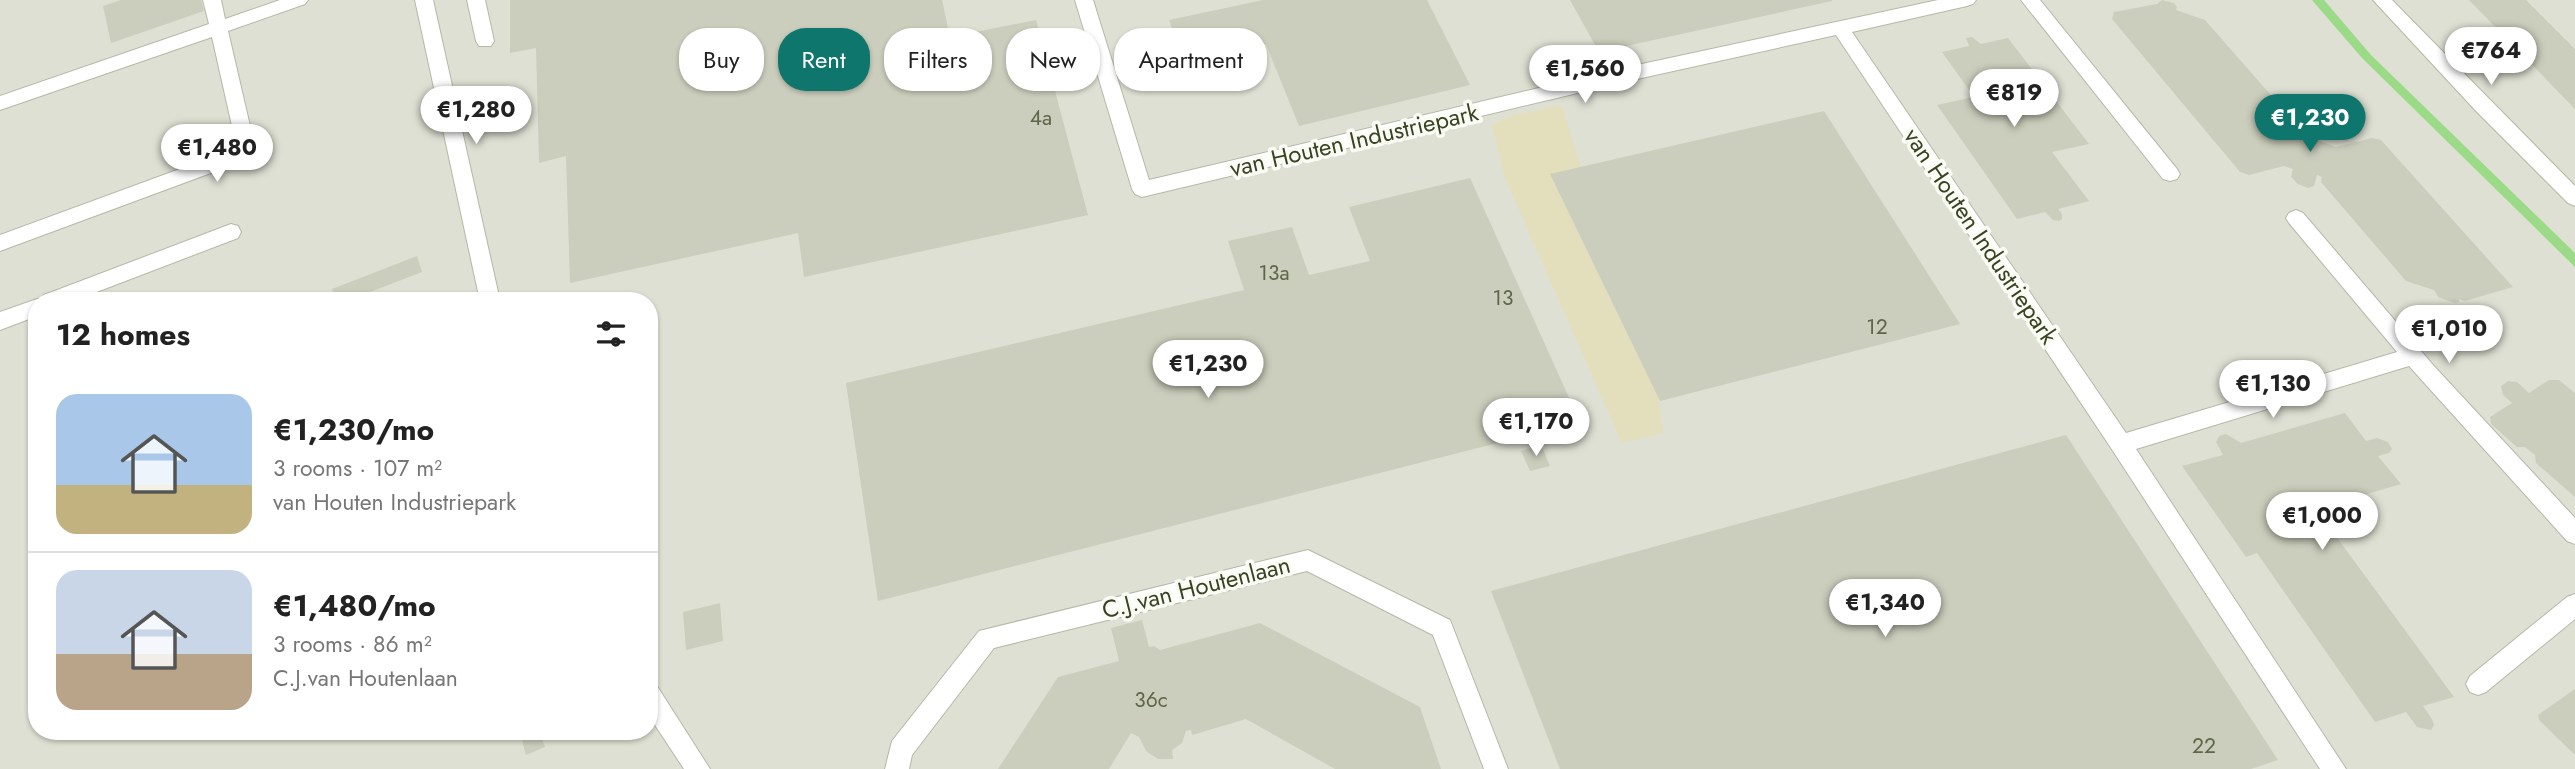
<!DOCTYPE html>
<meta charset="utf-8">
<style>
:root{--surface:#fff;--page:#f6f6f6;--text:#222;--muted:#767676;--line:#e0e0e0;--accent:#0f766e}
body{margin:0;font-family:Jost,sans-serif;background:var(--page);color:var(--text);height:100vh;display:flex;flex-direction:column;font-size:26px;white-space:nowrap}
*{box-sizing:border-box;margin:0}
p{font-size:23px;color:var(--muted)}
.icon{flex:none;width:38px;height:38px;fill:none;stroke:currentColor;stroke-width:2;stroke-linecap:round;stroke-linejoin:round}
.map{position:relative;flex:1;overflow:hidden}
.details{position:absolute;left:28px;top:292px;width:630px;height:448px;display:flex;flex-direction:column;background:var(--surface);border-radius:28px;box-shadow:0 2px 5px #0004}
.details>*{flex:none}
.banner{position:absolute;left:679px;top:28px;width:665px;height:63px;display:flex;gap:14px}
.price{position:absolute;translate:-50% -60px;padding:0 16px;border-radius:24px;background:#fff;color:#222;font-size:23px;line-height:46px;filter:drop-shadow(0 2px 4px #0008)}
.price::after{content:'';position:absolute;left:50%;top:42px;width:21px;height:16px;margin-left:-10px;background:inherit;clip-path:polygon(0 0,100% 0,50% 100%)}
.price.selected{background:var(--accent);color:#fff}
ul{padding:0;list-style:none}
li{display:flex;align-items:center;gap:21px;height:175px;padding:0 28px}
li+li{border-top:2px solid var(--line)}
li span{display:grid;place-items:center;flex:none;width:196px;height:140px;border-radius:21px;color:#555}
li>.icon{margin-inline-start:auto}
span .icon{width:84px;height:84px;fill:#fffc;stroke-width:1}
li b{font-size:30px}
h2{display:flex;justify-content:space-between;align-items:center;height:84px;padding:0 28px;font-size:30px}
.tag{padding:0 24px;border-radius:28px;background:var(--surface);box-shadow:0 2px 5px #0004;font-size:24px;line-height:63px}
.tag.selected{background:var(--accent);color:#fff}
.map>svg:first-child{display:block}
.built{fill:#dee0d3;fill-rule:evenodd}
.green{fill:#e3debc}
.water{fill:#9bda87}
.building{fill:#cbcebc}
.lines{fill:none;stroke-linecap:round;stroke-linejoin:round}
.lane-casing{stroke:#b4b9a6;stroke-width:2}
.street-casing{stroke:#b4b9a6;stroke-width:2}
.secondary-casing{stroke:#b3ba9f;stroke-width:2}
.lane{fill:#fff;fill-rule:evenodd}
.street{fill:#fff;fill-rule:evenodd}
.secondary{fill:#fff;fill-rule:evenodd}
.labels{text-anchor:middle;dominant-baseline:central;stroke-width:7;stroke-linejoin:round;paint-order:stroke}
.number-label{font-size:21px;fill:#5d6648}
.street-label{font-size:24px;fill:#384421;stroke:#fbfbf6}
</style>
<div class="map">
<svg width="2575" height="769" viewBox="0 0 2575 769">
<rect width="100%" height="100%" fill="#eef0e5"/>
<path class="built" d="M0,0H2575V769H0ZM37,301H649V732H37Z"/>
<path class="green" d="M1562,105L1581,168L1550,175L1658,396L1663,433L1622,443L1504,176L1492,124L1514,115Z"/>
<path class="water" d="M2312,0H2324L2371,55L2575,253V267L2362,58Z"/>
<g class="building">
<path d="M121,0H201L204,11L111,43L103,6Z"/>
<path d="M510,0H942L950,37L1036,20L1088,215L804,277L798,233L570,283L566,156L539,163L536,48L510,53Z"/>
<path d="M1263,0H1427L1470,85L1299,126L1266,44L1184,62L1169,20Z"/>
<path d="M1570,0H1832V1L1599,52Z"/>
<path d="M2162,0L2174,3L2177,7L2176,10L2205,20L2299,127L2298,133L2336,147L2372,138L2381,140L2513,287L2465,301L2459,299V302L2455,303L2438,297L2434,290L2406,281L2321,182L2322,177L2317,175L2314,186L2308,188L2298,184L2291,177L2293,169L2284,166L2249,175L2240,172L2112,19L2114,12L2157,4Z"/>
<path d="M2469,0H2526L2575,49V109Z"/>
<path d="M1972,37L1981,44L2008,38L2089,144L2052,152L2089,201L2058,209L2062,214V219L2059,221L2053,220L2045,212L2017,219L1937,105L1974,97L1942,52L1969,46L1966,38Z"/>
<path d="M1824,111L1960,324L1660,401L1550,174Z"/>
<path d="M1470,178L1580,422L878,601L846,383L1244,290L1228,241L1292,227L1309,275L1370,261L1349,207Z"/>
<path d="M417,256L422,272L347,301H335L332,289Z"/>
<path d="M2549,380H2559L2575,393V497L2536,463L2535,455L2525,447H2517L2491,424L2490,417L2512,403L2503,395L2501,386L2508,381L2517,382L2529,393Z"/>
<path d="M2345,413L2366,441L2377,438L2388,442L2392,449L2389,453L2378,456L2401,484L2316,509L2454,697L2423,706L2432,719L2434,725L2431,730L2417,727L2406,712L2375,722L2257,553L2246,557L2182,466L2223,455L2216,442L2219,436L2226,434L2241,443Z"/>
<path d="M2066,435L2278,760L2251,769H1560L1491,591Z"/>
<path d="M1541,445L1550,466L1530,471L1521,451Z"/>
<path d="M720,603L723,641L686,650L683,612Z"/>
<path d="M1142,620L1149,647L1154,646L1160,650L1260,623L1420,707L1441,769H1335L1246,719L1192,735L1191,730L1186,731L1182,743L1172,750L1173,759H1158L1146,751L1139,737L1131,733L1109,769H998L1058,677L1119,661L1111,628Z"/>
<path d="M2575,689V755L2539,720L2538,715Z"/>
<path d="M540,732L545,747L526,755L522,741Z"/>
</g>
<g class="lines">
<g class="lane-casing">
<g id="lane">
<path d="M467,0H485L494,41L491,46H479L476,41Z"/>
<path d="M1308,550L1450,620L1508,769H1484L1433,635L1307,571L994,648L912,755L909,769H885L892,741L979,631Z"/>
</g>
</g>
<g class="street-casing">
<g id="street">
<path d="M203,0H221L225,19L280,0H308L305,4L228,31L256,152L254,157L0,251V235L237,148L212,37L0,110V96L209,24Z"/>
<path d="M415,0H433L500,301H480Z"/>
<path d="M1075,0H1093L1149,180L1628,67L1938,0H1976L1973,4L1967,6L1852,32L2126,433L2397,352L2289,223L2286,218L2289,213L2296,210L2303,213L2433,365L2575,518V544L2567,541L2409,366L2136,449L2346,769H2320L2113,451L1836,35L1628,81L1142,197L1135,194L1132,189Z"/>
<path d="M2021,0H2040L2177,169L2180,174L2177,179L2170,181L2163,179Z"/>
<path d="M231,224L238,226L241,232L238,238L73,301H37V316L0,330V312L37,299L41,300L44,295Z"/>
<path d="M2575,594V619L2486,692L2478,695L2470,692L2466,684L2470,676L2567,597Z"/>
<path d="M649,683L657,686L710,769H684L649,716Z"/>
</g>
</g>
<g class="secondary-casing">
<path id="secondary" d="M2373,0H2392L2575,186V206L2568,203L2476,111Z"/>
</g>
<use href="#lane" class="lane"/>
<use href="#street" class="street"/>
<use href="#secondary" class="secondary"/>
</g>
<g class="labels">
<g class="number-label">
<text x="1041" y="118">4a</text>
<text x="1274" y="273">13a</text>
<text x="1503" y="298">13</text>
<text x="1877" y="327">12</text>
<text x="1151" y="700">36c</text>
<text x="2204" y="746">22</text>
</g>
<g class="street-label">
<text transform="translate(1354 140) rotate(-13)">van Houten Industriepark</text>
<text transform="translate(1981 236) rotate(56)">van Houten Industriepark</text>
<text transform="translate(1196 587) rotate(-14)">C.J.van Houtenlaan</text>
</g>
</g>
</svg>
<b class="price" style="left:2491px;top:87px">€764</b>
<b class="price" style="left:1585px;top:105px">€1,560</b>
<b class="price" style="left:2014px;top:129px">€819</b>
<b class="price" style="left:476px;top:146px">€1,280</b>
<b class="price selected" style="left:2310px;top:154px">€1,230</b>
<b class="price" style="left:217px;top:184px">€1,480</b>
<b class="price" style="left:2449px;top:365px">€1,010</b>
<b class="price" style="left:1208px;top:400px">€1,230</b>
<b class="price" style="left:2273px;top:420px">€1,130</b>
<b class="price" style="left:1536px;top:458px">€1,170</b>
<b class="price" style="left:2322px;top:552px">€1,000</b>
<b class="price" style="left:1885px;top:639px">€1,340</b>
<div class="banner">
<a class="tag">Buy</a>
<a class="tag selected">Rent</a>
<a class="tag">Filters</a>
<a class="tag">New</a>
<a class="tag">Apartment</a>
</div>
<section class="details">
<h2>12 homes<svg class="icon" aria-label="filters" viewBox="0 0 24 24"><path d="M4 7h16M4 17h16"/><circle cx="9" cy="7" r="2"/><circle cx="15" cy="17" r="2"/></svg></h2>
<ul>
<li><span style="background:linear-gradient(#a9c7e8 65%,#c2b280 0)"><svg class="icon" aria-label="home" viewBox="0 0 24 24"><path d="M3 11l9-7 9 7M6 9v11h12V9"/></svg></span><div><b>€1,230/mo</b><p>3 rooms · 107 m²</p><p>van Houten Industriepark</p></div></li>
<li><span style="background:linear-gradient(#c9d6e8 60%,#b9a48a 0)"><svg class="icon" aria-label="home" viewBox="0 0 24 24"><path d="M3 11l9-7 9 7M6 9v11h12V9"/></svg></span><div><b>€1,480/mo</b><p>3 rooms · 86 m²</p><p>C.J.van Houtenlaan</p></div></li>
</ul>
</section>
</div>
